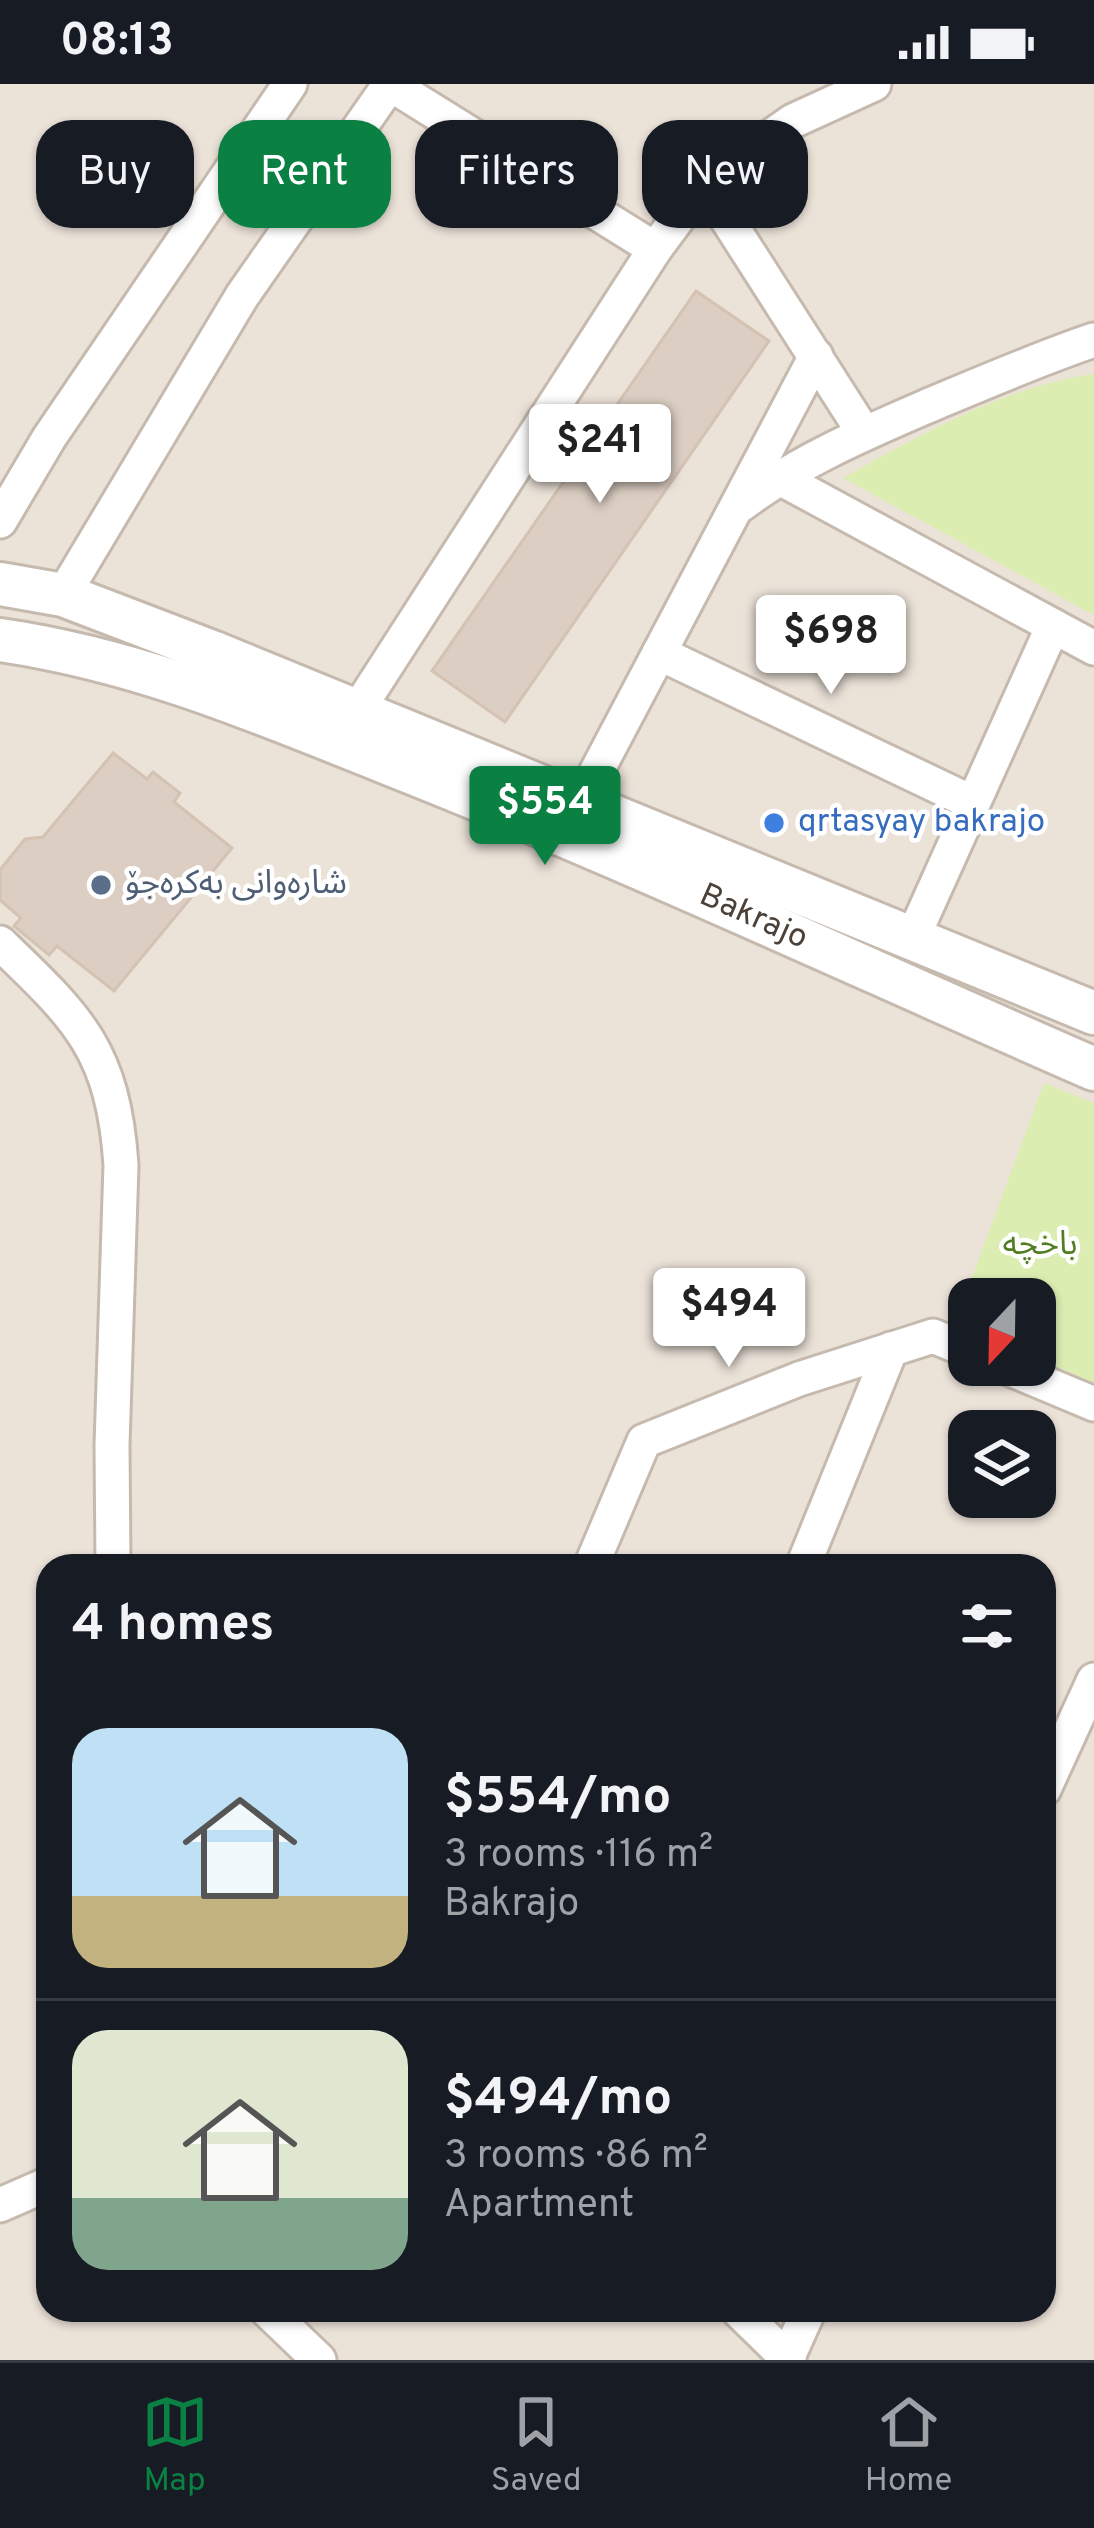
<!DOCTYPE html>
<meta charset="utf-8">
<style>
:root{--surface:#171b24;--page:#20242c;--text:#f1f3f6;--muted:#9ea1a6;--line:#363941;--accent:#0b8043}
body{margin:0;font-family:Overpass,"Noto Sans Arabic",sans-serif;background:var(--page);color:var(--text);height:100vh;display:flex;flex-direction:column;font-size:45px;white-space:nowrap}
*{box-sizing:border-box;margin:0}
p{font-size:39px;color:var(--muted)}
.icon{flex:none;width:66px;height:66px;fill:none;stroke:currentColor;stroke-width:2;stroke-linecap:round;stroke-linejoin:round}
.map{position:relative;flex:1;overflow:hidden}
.drawer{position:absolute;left:36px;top:1470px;width:1020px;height:768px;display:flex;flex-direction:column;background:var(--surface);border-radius:36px;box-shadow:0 3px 9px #0004}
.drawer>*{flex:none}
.top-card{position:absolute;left:36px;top:36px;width:1023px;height:108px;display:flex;gap:24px}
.needle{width:78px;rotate:202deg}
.buttons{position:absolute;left:948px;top:1194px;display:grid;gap:24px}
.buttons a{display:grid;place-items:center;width:108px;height:108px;border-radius:24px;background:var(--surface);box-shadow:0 3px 9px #0004;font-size:60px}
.price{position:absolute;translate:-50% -102px;padding:0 27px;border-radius:12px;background:#fff;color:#222;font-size:39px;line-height:78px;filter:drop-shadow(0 3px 6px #0008)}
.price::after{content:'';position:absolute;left:50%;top:72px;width:36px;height:27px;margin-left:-18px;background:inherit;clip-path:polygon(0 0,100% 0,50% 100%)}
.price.selected{background:var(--accent);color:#fff}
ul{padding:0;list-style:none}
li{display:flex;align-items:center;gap:36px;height:300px;padding:0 36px}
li+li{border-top:3px solid var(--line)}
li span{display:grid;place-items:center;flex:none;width:336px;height:240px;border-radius:36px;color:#555}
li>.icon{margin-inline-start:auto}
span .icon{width:144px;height:144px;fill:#fffc;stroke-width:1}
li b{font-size:51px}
h2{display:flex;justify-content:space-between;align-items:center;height:144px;padding:0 36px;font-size:51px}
.tag{padding:0 42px;border-radius:36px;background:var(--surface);box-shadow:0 3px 9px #0004;font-size:42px;line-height:108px}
.tag.selected{background:var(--accent);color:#fff}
.status{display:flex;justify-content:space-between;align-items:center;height:84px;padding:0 60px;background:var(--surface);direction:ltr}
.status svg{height:33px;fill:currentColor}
.tab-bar{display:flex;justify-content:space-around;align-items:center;height:168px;border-top:3px solid var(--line);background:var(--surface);font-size:33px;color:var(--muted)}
.tab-bar a{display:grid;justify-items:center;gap:6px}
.tab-bar .selected{color:var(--accent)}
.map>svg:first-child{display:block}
.residential{fill:#ebe2d8;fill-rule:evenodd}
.green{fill:#dbedb1}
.building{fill:#dccec2;stroke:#d4c2b2;stroke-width:3}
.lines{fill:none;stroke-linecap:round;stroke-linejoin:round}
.minor-casing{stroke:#c6baaf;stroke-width:39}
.tertiary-casing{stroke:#c6baaf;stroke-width:48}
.minor{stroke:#fff;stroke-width:33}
.tertiary{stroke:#fff;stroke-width:42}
.shop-dot{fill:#3f7fe0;stroke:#fff;stroke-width:4.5}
.service-dot{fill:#5c6f8a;stroke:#fff;stroke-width:4.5}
.labels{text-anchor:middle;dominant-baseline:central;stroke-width:9;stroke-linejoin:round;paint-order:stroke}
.shop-label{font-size:33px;fill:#366cbe;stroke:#fff;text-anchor:start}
.service-label{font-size:33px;fill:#4e5e75;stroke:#fff;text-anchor:start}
.street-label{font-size:33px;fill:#4b4138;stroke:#fff}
.park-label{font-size:33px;fill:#537d24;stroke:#fff}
</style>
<div class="status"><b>08:13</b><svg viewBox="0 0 49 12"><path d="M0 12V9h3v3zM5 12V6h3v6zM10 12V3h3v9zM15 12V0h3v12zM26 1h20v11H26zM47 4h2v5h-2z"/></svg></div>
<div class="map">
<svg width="1094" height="2276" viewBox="0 0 1094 2276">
<rect width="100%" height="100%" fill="#f6f1eb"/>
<path class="residential" d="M0,0H1094V2276H0ZM969,1215H1035V1281H969ZM969,1347H1035V1413H969ZM48,1482H1044V2226H48Z"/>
<g class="green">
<path d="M1094,290V531L843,394C920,351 1006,302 1094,290Z"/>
<path d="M1044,999L1094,1019V1299L1035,1273V1215H969V1243L956,1237Z"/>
</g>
<g class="building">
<path d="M696,207L769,257L505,638L432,587Z"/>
<path d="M113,669L147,695L153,688L180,709L174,718L232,764L114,907L57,862L49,871L14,842L21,834L0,816V786L25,755L43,753Z"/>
</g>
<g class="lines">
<g class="minor-casing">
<g id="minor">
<path d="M704,99L864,349"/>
<path d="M778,393L1094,564"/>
<path d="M742,420C799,377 865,349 930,321C985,298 1038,275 1094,256"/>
<path d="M0,437L49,354L290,0"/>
<path d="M63,511L242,212L390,0L655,165"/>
<path d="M659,569L973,719"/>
<path d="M357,627L655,165L704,99L793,37L874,0"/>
<path d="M581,717L816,272"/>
<path d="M913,853L1053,542"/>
<path d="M0,859C79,935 113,966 121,1081L112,1361L113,1482"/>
<path d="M1001,1281L1094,1320"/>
<path d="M591,1482L644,1357L799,1295L933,1252L969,1267"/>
<path d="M803,1482L891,1265"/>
<path d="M1044,1705L1094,1596"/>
<path d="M0,2121L48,2100"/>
<path d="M267,2226L319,2276"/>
<path d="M738,2226L789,2276"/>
<path d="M787,2275L809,2226"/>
</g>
</g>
<g class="tertiary-casing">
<g id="tertiary">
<path d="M0,500L63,511L212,568L1094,929"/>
<path d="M0,556C139,576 260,628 390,680C628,774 860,883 1094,985"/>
</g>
</g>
<use href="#minor" class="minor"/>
<use href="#tertiary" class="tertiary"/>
</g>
<circle class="shop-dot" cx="774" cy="739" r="12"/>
<circle class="service-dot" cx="101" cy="801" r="12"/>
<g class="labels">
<g class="shop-label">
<text x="798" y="739">qrtasyay bakrajo</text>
</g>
<g class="service-label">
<text x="125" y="801">شارەوانی بەکرەجۆ</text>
</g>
<g class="street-label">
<text transform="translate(753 834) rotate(24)">Bakrajo</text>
</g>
<g class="park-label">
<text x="1040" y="1162">باخچە</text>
</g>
</g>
</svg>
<div class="buttons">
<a><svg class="needle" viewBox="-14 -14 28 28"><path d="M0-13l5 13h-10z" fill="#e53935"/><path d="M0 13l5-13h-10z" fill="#9ea1a6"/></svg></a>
<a><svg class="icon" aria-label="layers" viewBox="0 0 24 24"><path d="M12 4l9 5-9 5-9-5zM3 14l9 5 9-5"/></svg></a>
</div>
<b class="price" style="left:600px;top:422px">$241</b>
<b class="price" style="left:831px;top:613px">$698</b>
<b class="price selected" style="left:545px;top:784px">$554</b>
<b class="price" style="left:729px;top:1286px">$494</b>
<div class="top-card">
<a class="tag">Buy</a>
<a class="tag selected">Rent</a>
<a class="tag">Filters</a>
<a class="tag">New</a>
</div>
<section class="drawer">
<h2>4 homes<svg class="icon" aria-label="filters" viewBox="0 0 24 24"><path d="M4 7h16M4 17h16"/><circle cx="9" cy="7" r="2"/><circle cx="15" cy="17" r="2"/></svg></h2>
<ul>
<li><span style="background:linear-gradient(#bfe0f5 70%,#c2b280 0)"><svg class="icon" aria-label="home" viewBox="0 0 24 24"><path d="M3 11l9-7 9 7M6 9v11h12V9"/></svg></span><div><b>$554/mo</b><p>3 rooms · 116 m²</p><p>Bakrajo</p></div></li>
<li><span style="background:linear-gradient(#dfe7d0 70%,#7fa58c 0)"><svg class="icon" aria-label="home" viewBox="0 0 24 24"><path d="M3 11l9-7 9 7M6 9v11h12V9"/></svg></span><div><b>$494/mo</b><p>3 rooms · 86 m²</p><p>Apartment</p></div></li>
</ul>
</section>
</div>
<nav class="tab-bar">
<a class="selected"><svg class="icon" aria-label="map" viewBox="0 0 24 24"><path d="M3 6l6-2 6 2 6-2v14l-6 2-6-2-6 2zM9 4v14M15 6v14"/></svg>Map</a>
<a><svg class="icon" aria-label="saved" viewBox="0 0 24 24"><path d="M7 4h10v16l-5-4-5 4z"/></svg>Saved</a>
<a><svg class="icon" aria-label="home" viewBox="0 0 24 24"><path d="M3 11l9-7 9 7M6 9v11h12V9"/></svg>Home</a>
</nav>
